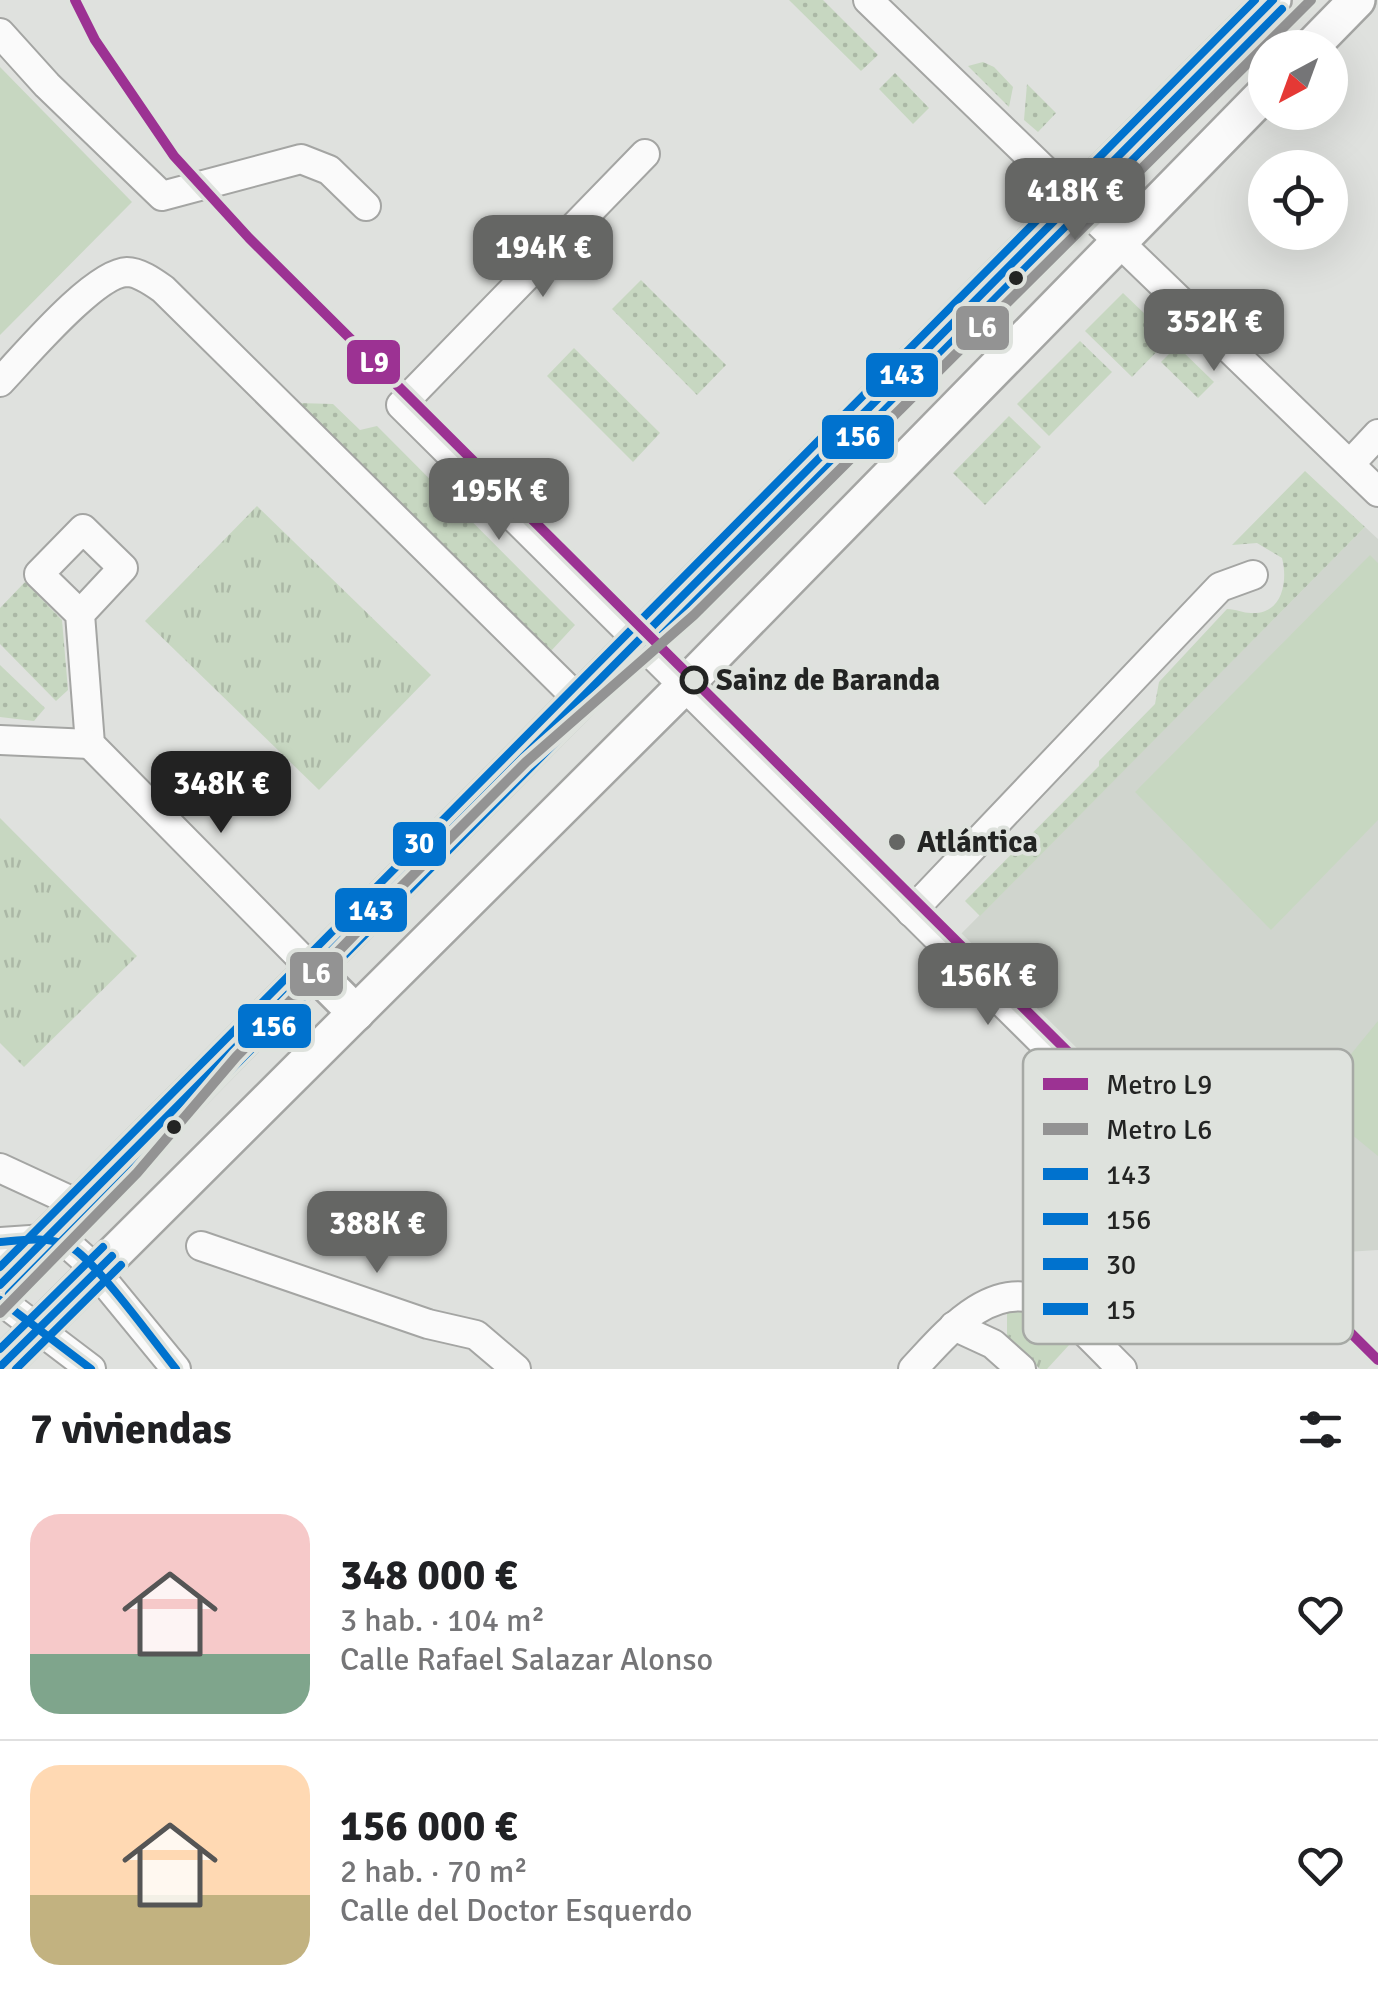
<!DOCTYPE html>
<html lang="es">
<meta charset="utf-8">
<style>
:root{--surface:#fff;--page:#f2f2f2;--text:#202124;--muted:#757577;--line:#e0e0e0;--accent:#656664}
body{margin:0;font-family:Signika,sans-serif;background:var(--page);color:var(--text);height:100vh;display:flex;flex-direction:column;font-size:38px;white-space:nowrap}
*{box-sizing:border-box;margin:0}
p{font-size:32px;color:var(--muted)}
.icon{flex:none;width:55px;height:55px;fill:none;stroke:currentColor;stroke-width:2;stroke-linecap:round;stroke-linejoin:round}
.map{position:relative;height:1369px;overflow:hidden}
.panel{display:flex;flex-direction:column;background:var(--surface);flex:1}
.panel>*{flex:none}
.needle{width:65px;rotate:221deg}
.controls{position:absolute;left:1248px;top:30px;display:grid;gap:20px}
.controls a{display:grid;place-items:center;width:100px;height:100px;border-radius:50%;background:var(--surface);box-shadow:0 10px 40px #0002;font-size:50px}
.price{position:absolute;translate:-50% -85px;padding:0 22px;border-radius:20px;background:var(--accent);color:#fff;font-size:32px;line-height:65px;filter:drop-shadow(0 2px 5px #0008)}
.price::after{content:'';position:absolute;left:50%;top:60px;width:30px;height:22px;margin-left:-15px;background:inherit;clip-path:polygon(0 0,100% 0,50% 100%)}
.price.on{background:#222;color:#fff}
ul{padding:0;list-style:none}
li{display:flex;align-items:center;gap:30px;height:250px;padding:0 30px}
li+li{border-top:2px solid var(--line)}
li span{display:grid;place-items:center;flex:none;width:280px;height:200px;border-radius:30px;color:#555}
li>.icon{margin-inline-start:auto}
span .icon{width:120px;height:120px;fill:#fffc;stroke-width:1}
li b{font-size:42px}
h2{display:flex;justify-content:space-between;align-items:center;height:120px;padding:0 30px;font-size:42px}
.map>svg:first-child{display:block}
.built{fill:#d0d5ce}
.grass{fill:url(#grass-dots)}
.park{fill:url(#park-tufts)}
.pitch{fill:#c7d7c1}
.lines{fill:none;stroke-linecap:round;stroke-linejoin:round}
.minor-casing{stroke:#a4a5a3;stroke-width:32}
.major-casing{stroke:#a4a5a3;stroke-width:40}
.minor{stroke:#fafafa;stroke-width:28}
.major{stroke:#fafafa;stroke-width:35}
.bus-1-casing{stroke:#dee2dd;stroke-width:15}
.bus-2-casing{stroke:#dee2dd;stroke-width:15}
.bus-3-casing{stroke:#dee2dd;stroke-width:15}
.bus-4-casing{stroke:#dee2dd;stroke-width:15}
.bus-1{stroke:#0072ce;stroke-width:8}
.bus-2{stroke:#0072ce;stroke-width:8}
.bus-3{stroke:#0072ce;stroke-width:8}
.bus-4{stroke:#0072ce;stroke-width:8}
.metro-1-casing{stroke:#dee2dd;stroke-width:18}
.metro-2-casing{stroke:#dee2dd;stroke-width:18}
.metro-1{stroke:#9c3293;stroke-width:10}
.metro-2{stroke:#939393;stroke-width:10}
.bus-dot{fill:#232423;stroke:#dee2dd;stroke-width:4}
.stop-dot{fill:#dee2dd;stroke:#232423;stroke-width:5}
.poi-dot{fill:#656664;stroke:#dee2dd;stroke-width:4}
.labels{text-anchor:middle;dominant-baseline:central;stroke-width:8;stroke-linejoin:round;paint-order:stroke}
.stop-label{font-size:30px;font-weight:bold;fill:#232423;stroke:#dee2dd;text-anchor:start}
.poi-label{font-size:30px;font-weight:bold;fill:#232423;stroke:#dee2dd;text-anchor:start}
.key{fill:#dee2dd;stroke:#a6a9a5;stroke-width:2.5}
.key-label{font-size:28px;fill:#232423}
.line-badge{stroke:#dee2dd;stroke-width:4}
.badge-label{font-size:28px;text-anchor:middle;font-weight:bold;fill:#fff}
</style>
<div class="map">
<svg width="1378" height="1369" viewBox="0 0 1378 1369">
<defs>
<pattern id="grass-dots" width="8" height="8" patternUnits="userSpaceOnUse" patternTransform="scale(2.5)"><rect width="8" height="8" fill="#c7d7c1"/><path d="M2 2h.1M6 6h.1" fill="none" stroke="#abb8a6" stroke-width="1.8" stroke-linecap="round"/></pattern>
<pattern id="park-tufts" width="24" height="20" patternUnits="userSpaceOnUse" patternTransform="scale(2.5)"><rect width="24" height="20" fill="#c7d7c1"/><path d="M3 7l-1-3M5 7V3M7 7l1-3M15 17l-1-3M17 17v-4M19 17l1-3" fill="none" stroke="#abb8a6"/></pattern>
</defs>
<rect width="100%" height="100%" fill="#dfe1de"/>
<path class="built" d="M1365,527L1378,539V1250L1069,1269L1067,1139L1132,1119L953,942Z"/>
<g class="grass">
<path d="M789,0H823L878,55L861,71Z"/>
<path d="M983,62L994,67L1013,87L1009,107L968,66Z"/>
<path d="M895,73L929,108L913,124L879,89Z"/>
<path d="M1027,84L1056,113L1038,132L1024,120Z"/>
<path d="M641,280L726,365L697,395L612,309Z"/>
<path d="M1123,293L1170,338L1132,377L1085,331Z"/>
<path d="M1080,341L1112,372L1049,436L1017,404Z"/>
<path d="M1177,346L1214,382L1198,398L1161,362Z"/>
<path d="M574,348L660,433L633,462L547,376Z"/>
<path d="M298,403L333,404L360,430L377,426L575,625L551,651Z"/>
<path d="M1009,416L1041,447L985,505L953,473Z"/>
<path d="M1305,471L1365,527L980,916L965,901L1099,766V761L1155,704L1159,682L1227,609C1236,609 1243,613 1251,613C1283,615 1288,580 1282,558L1257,543L1232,545Z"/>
<path d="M25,582L62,620L68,690L56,701L0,644V608Z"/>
<path d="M0,665L45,708L34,721L0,717Z"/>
</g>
<g class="park">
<path d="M257,506L431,675L319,790L145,621Z"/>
<path d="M0,818L137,956L24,1067L0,1043Z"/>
<path d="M1034,1310L1070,1344L1047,1369H1040L1007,1337V1311Z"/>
</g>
<g class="pitch">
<path d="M0,67L132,202L0,335Z"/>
<path d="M1370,555L1378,563V820L1271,930L1135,792Z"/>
<path d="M1378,1021V1156L1312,1102Z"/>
</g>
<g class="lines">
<g class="minor-casing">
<g id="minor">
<path d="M868,0L1378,492"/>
<path d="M0,33L47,85L162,196L301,159L329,170L366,206"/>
<path d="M645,154L401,405L1105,1104"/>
<path d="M0,382C24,357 94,273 127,272C139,272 153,282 163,289L579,700"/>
<path d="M1350,464L1378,434"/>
<path d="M80,614L123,568L83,529L39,574L80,614L90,744L311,968"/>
<path d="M0,740L90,744"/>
<path d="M911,912L1220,587L1253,575"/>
<path d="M0,1168L80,1205"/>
<path d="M0,1242L45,1239L71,1247L89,1263L176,1369"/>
<path d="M201,1246L428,1324L476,1335L516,1369"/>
<path d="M0,1300L91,1369"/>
<path d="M954,1326L993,1344L1021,1369"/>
<path d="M913,1369C945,1335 990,1278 1045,1302C1071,1313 1101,1349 1122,1369"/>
</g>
</g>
<g class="major-casing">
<g id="major">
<path d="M1310,48L1357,0"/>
<path d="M311,968L356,1013"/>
<path d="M0,1285L1273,0"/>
<path d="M0,1367L684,686L1265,93"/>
</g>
</g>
<use href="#minor" class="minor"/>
<use href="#major" class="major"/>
<g class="bus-1-casing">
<g id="bus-1">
<path d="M0,1285L1273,0"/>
<path d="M0,1367L112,1256"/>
</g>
</g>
<g class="bus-2-casing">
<g id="bus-2">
<path d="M9,1294L1282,9"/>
<path d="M16,1369L121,1265"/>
</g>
</g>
<g class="bus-3-casing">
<g id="bus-3">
<path d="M0,1267L1255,0"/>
<path d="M0,1349L103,1247"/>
</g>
</g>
<g class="bus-4-casing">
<g id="bus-4">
<path d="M0,1242C23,1240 47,1236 69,1246C94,1258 155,1343 176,1369"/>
<path d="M0,1300L91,1369"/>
</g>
</g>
<use href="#bus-1" class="bus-1"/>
<use href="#bus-2" class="bus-2"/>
<use href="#bus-3" class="bus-3"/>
<use href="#bus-4" class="bus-4"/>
<g class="metro-1-casing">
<path id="metro-1" d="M75,0L95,40L174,156L249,238L1378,1360"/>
</g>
<g class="metro-2-casing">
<path id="metro-2" d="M0,1313L137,1173L236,1057L387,901L526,762L694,615L1311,0"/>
</g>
<use href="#metro-1" class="metro-1"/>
<use href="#metro-2" class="metro-2"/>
</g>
<g class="bus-dot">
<circle cx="1016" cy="278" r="9"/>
<circle cx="174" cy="1127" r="9"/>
</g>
<circle class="stop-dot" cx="694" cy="680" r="12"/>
<circle class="poi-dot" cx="897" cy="842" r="10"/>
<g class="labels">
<g class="stop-label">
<text x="716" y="680">Sainz de Baranda</text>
</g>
<g class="poi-label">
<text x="917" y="842">Atlántica</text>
</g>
</g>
<rect x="1023" y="1049" width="330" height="295" rx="15" class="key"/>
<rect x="1043" y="1078" width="45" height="12" fill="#9c3293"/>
<rect x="1043" y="1123" width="45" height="12" fill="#939393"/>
<rect x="1043" y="1168" width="45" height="12" fill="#0072ce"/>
<rect x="1043" y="1213" width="45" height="12" fill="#0072ce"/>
<rect x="1043" y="1258" width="45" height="12" fill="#0072ce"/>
<rect x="1043" y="1303" width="45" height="12" fill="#0072ce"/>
<g class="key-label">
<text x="1106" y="1094">Metro L9</text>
<text x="1106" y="1139">Metro L6</text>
<text x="1106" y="1184">143</text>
<text x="1106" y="1229">156</text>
<text x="1106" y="1274">30</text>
<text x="1106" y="1319">15</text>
</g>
<g class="line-badge">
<rect x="954" y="304" width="57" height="48" rx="10" fill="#939393"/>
<rect x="345" y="338" width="57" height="48" rx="10" fill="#9c3293"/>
<rect x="864" y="351" width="76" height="48" rx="10" fill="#0072ce"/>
<rect x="820" y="413" width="76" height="48" rx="10" fill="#0072ce"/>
<rect x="391" y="820" width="57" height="48" rx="10" fill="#0072ce"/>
<rect x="333" y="886" width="76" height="48" rx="10" fill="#0072ce"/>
<rect x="288" y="950" width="57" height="48" rx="10" fill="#939393"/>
<rect x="236" y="1002" width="77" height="48" rx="10" fill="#0072ce"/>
</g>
<g class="badge-label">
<text x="982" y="337">L6</text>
<text x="374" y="372">L9</text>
<text x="902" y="384">143</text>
<text x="858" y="446">156</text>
<text x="419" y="853">30</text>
<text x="371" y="920">143</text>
<text x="316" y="983">L6</text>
<text x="274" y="1036">156</text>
</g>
</svg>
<div class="controls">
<a><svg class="needle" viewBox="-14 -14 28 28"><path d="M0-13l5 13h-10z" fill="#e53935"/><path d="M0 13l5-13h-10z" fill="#757577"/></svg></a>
<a><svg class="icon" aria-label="locate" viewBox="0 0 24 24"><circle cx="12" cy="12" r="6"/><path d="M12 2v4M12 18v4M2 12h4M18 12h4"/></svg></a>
</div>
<b class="price" style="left:1075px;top:243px">418K €</b>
<b class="price" style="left:543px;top:300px">194K €</b>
<b class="price" style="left:1214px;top:374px">352K €</b>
<b class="price" style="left:499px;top:543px">195K €</b>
<b class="price on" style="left:221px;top:836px">348K €</b>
<b class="price" style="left:988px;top:1028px">156K €</b>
<b class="price" style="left:377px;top:1276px">388K €</b>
</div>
<section class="panel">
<h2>7 viviendas<svg class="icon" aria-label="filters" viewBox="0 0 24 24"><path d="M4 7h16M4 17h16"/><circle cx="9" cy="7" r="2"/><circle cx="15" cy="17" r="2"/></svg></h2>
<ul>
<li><span style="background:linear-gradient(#f6c9c9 70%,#7fa58c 0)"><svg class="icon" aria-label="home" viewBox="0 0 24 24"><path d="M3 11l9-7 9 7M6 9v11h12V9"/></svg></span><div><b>348 000 €</b><p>3 hab. · 104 m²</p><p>Calle Rafael Salazar Alonso</p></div><svg class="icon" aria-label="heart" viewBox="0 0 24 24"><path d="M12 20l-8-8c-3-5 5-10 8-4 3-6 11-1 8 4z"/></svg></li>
<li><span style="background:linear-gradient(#ffd9b3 65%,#c2b280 0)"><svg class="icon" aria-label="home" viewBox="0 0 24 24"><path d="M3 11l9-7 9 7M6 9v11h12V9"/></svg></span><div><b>156 000 €</b><p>2 hab. · 70 m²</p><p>Calle del Doctor Esquerdo</p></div><svg class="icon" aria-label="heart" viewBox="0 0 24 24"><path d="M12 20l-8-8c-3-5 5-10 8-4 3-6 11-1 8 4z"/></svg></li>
</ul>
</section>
